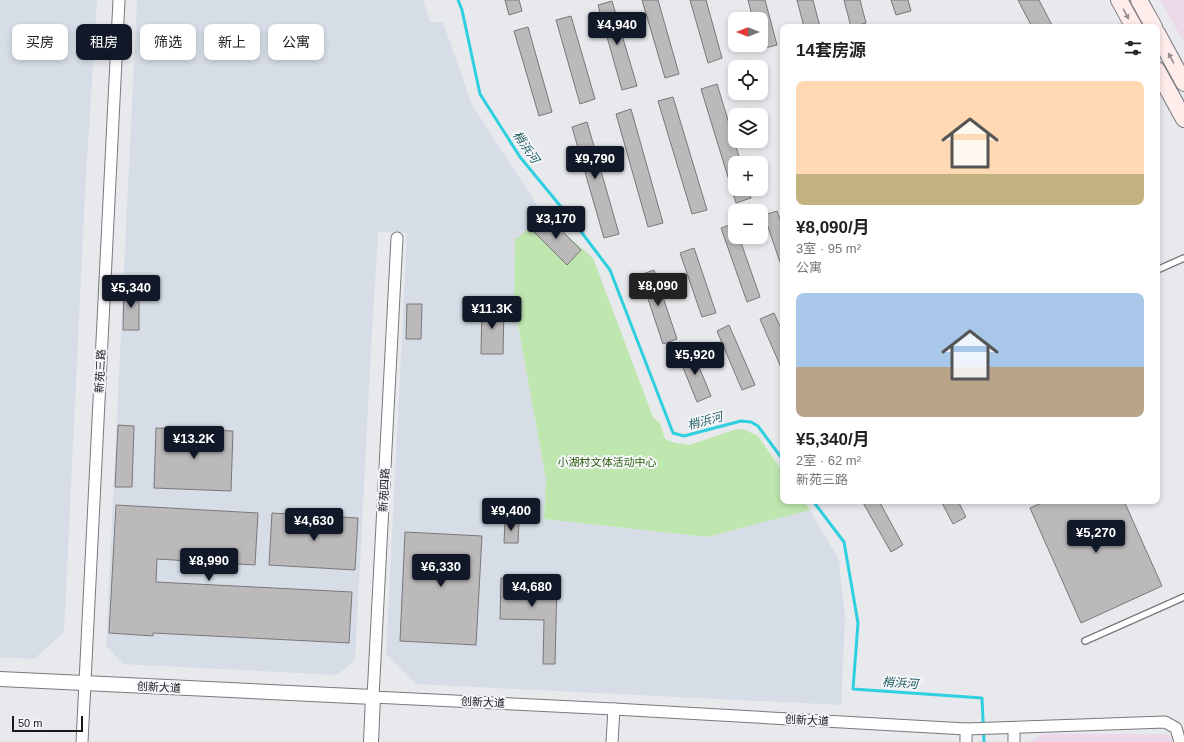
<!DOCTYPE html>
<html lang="zh">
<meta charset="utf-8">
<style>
:root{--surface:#fff;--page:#f6f6f6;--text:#202124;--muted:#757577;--accent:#111827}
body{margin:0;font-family:Helvetica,"Noto Sans SC",sans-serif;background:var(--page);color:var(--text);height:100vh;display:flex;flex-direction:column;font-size:15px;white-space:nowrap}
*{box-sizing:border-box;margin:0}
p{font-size:13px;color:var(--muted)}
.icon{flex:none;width:22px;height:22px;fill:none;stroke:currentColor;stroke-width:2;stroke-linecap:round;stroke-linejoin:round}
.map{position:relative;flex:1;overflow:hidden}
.drawer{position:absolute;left:780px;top:24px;width:380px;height:480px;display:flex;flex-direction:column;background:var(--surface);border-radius:8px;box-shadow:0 2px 6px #0003}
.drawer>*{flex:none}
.top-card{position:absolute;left:12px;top:24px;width:380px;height:36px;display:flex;gap:8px}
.needle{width:26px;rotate:270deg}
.fabs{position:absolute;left:728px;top:12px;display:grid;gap:8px}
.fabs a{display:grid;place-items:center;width:40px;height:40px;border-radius:8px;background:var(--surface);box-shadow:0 2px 6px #0003;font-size:20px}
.scale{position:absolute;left:12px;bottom:10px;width:71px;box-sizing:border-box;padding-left:4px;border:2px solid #19191b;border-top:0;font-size:11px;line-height:14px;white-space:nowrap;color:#19191b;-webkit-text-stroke:3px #f4f6f9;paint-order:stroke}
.price{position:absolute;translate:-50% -34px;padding:0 9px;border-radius:4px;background:var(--accent);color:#fff;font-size:13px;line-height:26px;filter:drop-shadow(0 1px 2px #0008)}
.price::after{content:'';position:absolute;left:50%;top:24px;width:12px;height:9px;margin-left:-6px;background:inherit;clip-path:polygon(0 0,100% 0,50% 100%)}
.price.active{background:#222;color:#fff}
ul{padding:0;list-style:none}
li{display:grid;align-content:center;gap:8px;height:212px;padding:0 16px}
li span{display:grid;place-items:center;height:124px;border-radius:8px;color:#555}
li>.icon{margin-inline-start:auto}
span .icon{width:72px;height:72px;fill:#fffc;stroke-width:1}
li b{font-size:17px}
h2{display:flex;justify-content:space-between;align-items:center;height:48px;padding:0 16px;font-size:17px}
.pill{padding:0 14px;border-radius:8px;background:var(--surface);box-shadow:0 2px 6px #0003;font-size:14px;line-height:36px}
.pill.active{background:var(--accent);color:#fff}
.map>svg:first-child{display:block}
.commercial{fill:#ebd8e9}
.built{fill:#d6dde6}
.green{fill:#bfe6af}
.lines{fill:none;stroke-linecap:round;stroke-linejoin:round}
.stream{stroke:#2ecfdf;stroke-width:3}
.building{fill:#bcb9bb;stroke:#7a777a}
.service-casing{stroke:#77797c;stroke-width:8}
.minor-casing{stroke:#77797c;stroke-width:13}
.tertiary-casing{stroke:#77797c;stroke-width:16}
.secondary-casing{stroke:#77797c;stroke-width:18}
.service{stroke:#fff;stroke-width:5.5}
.minor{stroke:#fff;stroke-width:11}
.tertiary{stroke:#fff;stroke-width:14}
.secondary{stroke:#ffedec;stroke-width:16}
.oneway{fill:#988e8e}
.labels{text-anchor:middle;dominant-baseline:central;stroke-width:4;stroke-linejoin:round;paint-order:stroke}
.street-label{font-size:11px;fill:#19191b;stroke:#f4f6f9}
.park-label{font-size:11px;fill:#2b5e08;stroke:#f4f6f9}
.water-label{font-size:12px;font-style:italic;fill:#1d5b61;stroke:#f4f6f9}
</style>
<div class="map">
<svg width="1184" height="742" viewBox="0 0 1184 742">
<rect width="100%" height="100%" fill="#e7e9ec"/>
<g class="commercial">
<path d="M1160,0H1184V42Z"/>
<path d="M1043,734H1170L1174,742H1031Z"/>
</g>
<g class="built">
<path d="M0,0H97L85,192L64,632L34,659L0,657Z"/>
<path d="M137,0H423L430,22H443L472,105L543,214L518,238H515L514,303L546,479L544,519L707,537L810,510L839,560L845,618L841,705L416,684L386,654L407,233L378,232L371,349L355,660L337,675L123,664L106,646Z"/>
</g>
<path class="green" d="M543,214L593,258L653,417L660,423L665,439L675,443L690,445L736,429L745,430L758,436L783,472V501H804L810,510L707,537L544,519L546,479L514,303L515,238H518Z"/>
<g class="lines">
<g class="stream">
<path d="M458,0L462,10L480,94L520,157L576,225L610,270L673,433L684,436L741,421L751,422L758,426L783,460"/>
<path d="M813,501L844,542L858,623L853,689L982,698L984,742"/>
</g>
</g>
<g class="building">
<path d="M505,0H519L522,11L509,15Z"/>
<path d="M642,0H658L679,74L665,78Z"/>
<path d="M690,0H706L722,58L708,63Z"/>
<path d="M748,0H765L777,45L761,49V19H753Z"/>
<path d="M797,0H813L820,27H804Z"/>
<path d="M844,0H860L866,23L851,27Z"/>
<path d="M891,0H908L911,11L896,15Z"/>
<path d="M1018,0H1039L1053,27H1032Z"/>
<path d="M612,1L637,86L622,90L598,5Z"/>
<path d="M571,16L595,99L580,104L556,20Z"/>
<path d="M528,27L552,112L539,116L514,31Z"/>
<path d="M717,84L741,163H735V189H748L751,198L736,203L701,89Z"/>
<path d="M673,97L707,210L692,214L658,101Z"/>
<path d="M631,109L663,223L648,227L616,114Z"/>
<path d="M587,122L619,234L604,238L572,127Z"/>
<path d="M777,211L783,227V268H782L764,215Z"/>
<path d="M545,214L581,250L567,265L531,229Z"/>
<path d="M735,223V237H739L760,297L747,302L721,228Z"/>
<path d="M694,248L716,313L702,317L680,253Z"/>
<path d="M654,270L677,339L663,344L640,275Z"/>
<path d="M124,287H139V330H123Z"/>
<path d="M407,304H422L421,339H406Z"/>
<path d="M482,304H493V308H504L503,354H481Z"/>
<path d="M774,313L783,333V372L760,319Z"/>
<path d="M729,325L755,385L742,390L717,331Z"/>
<path d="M692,350L711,396L697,402L678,355Z"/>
<path d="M118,425L134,426L132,487H115Z"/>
<path d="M156,428L233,431L231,491L154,488Z"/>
<path d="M862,501H879L903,545L891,552Z"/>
<path d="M941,501H958L966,517L953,524Z"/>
<path d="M1046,501H1124L1162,586L1081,623L1030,508Z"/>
<path d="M116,505L258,513L255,565L157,559L156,582L352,592L349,643L153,633V636L109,633Z"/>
<path d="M272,513L358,518L355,570L269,565Z"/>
<path d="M505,520L519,521L518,543H504Z"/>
<path d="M405,532L482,536L476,645L400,641Z"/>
<path d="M501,578L557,581L555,664H543L544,620L500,619Z"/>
</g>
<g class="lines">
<g class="service-casing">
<g id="service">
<path d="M1157,270L1184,258"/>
<path d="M1085,641L1184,597"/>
</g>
</g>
<g class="minor-casing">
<g id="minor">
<path d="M397,238L373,697L614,709L966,729L1165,722L1176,728L1180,742"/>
<path d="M966,729V742"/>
<path d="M82,742L119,0"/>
<path d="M612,742L614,709"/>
<path d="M1014,742V728"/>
</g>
</g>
<g class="tertiary-casing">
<path id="tertiary" d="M0,679L373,697L371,742"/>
</g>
<g class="secondary-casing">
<g id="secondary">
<path d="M1119,0L1134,27"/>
<path d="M1139,0L1154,27"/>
<path d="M1157,33L1184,83"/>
<path d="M1157,70L1184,119"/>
</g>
</g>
<use href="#service" class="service"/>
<use href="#minor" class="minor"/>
<use href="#tertiary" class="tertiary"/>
<use href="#secondary" class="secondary"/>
</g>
<defs><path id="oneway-solid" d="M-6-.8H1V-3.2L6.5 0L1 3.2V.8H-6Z"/></defs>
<g class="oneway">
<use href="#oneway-solid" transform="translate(1126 14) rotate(62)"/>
<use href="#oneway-solid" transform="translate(1171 58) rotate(-118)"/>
</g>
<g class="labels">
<g class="street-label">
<text transform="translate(100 371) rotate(-87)">新苑三路</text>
<text transform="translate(384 490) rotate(-87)">新苑四路</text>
<text transform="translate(159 687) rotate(3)">创新大道</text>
<text transform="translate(483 702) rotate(3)">创新大道</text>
<text transform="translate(807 720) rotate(3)">创新大道</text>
</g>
<g class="park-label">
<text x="607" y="462">小湖村文体活动中心</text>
</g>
<g class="water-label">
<text transform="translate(526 147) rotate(55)">梢浜河</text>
<text transform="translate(705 421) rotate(-15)">梢浜河</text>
<text transform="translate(900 683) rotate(4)">梢浜河</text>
</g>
</g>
</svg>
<div class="fabs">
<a><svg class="needle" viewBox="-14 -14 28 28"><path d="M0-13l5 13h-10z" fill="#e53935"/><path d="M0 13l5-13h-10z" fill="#757577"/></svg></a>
<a><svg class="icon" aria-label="locate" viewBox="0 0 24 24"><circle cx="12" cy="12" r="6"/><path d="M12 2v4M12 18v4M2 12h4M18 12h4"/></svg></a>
<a><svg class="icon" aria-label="layers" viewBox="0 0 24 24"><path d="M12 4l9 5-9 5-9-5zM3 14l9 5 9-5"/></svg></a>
<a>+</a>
<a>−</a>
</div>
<div class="scale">50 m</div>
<b class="price" style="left:617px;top:46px">¥4,940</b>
<b class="price" style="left:595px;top:180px">¥9,790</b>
<b class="price" style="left:556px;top:240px">¥3,170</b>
<b class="price active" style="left:658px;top:307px">¥8,090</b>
<b class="price" style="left:131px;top:309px">¥5,340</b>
<b class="price" style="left:492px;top:330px">¥11.3K</b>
<b class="price" style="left:695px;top:376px">¥5,920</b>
<b class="price" style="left:194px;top:460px">¥13.2K</b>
<b class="price" style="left:511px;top:532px">¥9,400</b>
<b class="price" style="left:314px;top:542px">¥4,630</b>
<b class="price" style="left:1096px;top:554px">¥5,270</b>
<b class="price" style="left:209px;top:582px">¥8,990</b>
<b class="price" style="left:441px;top:588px">¥6,330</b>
<b class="price" style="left:532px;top:608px">¥4,680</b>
<div class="top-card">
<a class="pill">买房</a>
<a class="pill active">租房</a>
<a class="pill">筛选</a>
<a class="pill">新上</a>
<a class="pill">公寓</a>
</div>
<section class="drawer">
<h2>14套房源<svg class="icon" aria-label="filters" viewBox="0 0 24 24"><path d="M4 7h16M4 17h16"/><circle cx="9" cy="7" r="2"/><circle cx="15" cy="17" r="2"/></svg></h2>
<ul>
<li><span style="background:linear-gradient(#ffd9b3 75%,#c2b280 0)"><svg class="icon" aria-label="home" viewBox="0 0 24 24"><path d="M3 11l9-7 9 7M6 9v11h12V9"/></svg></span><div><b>¥8,090/月</b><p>3室 · 95 m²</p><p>公寓</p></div></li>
<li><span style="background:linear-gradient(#a9c7e8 60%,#b9a48a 0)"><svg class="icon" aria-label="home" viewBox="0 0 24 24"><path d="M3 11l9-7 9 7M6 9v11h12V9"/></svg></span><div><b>¥5,340/月</b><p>2室 · 62 m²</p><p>新苑三路</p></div></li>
</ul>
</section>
</div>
